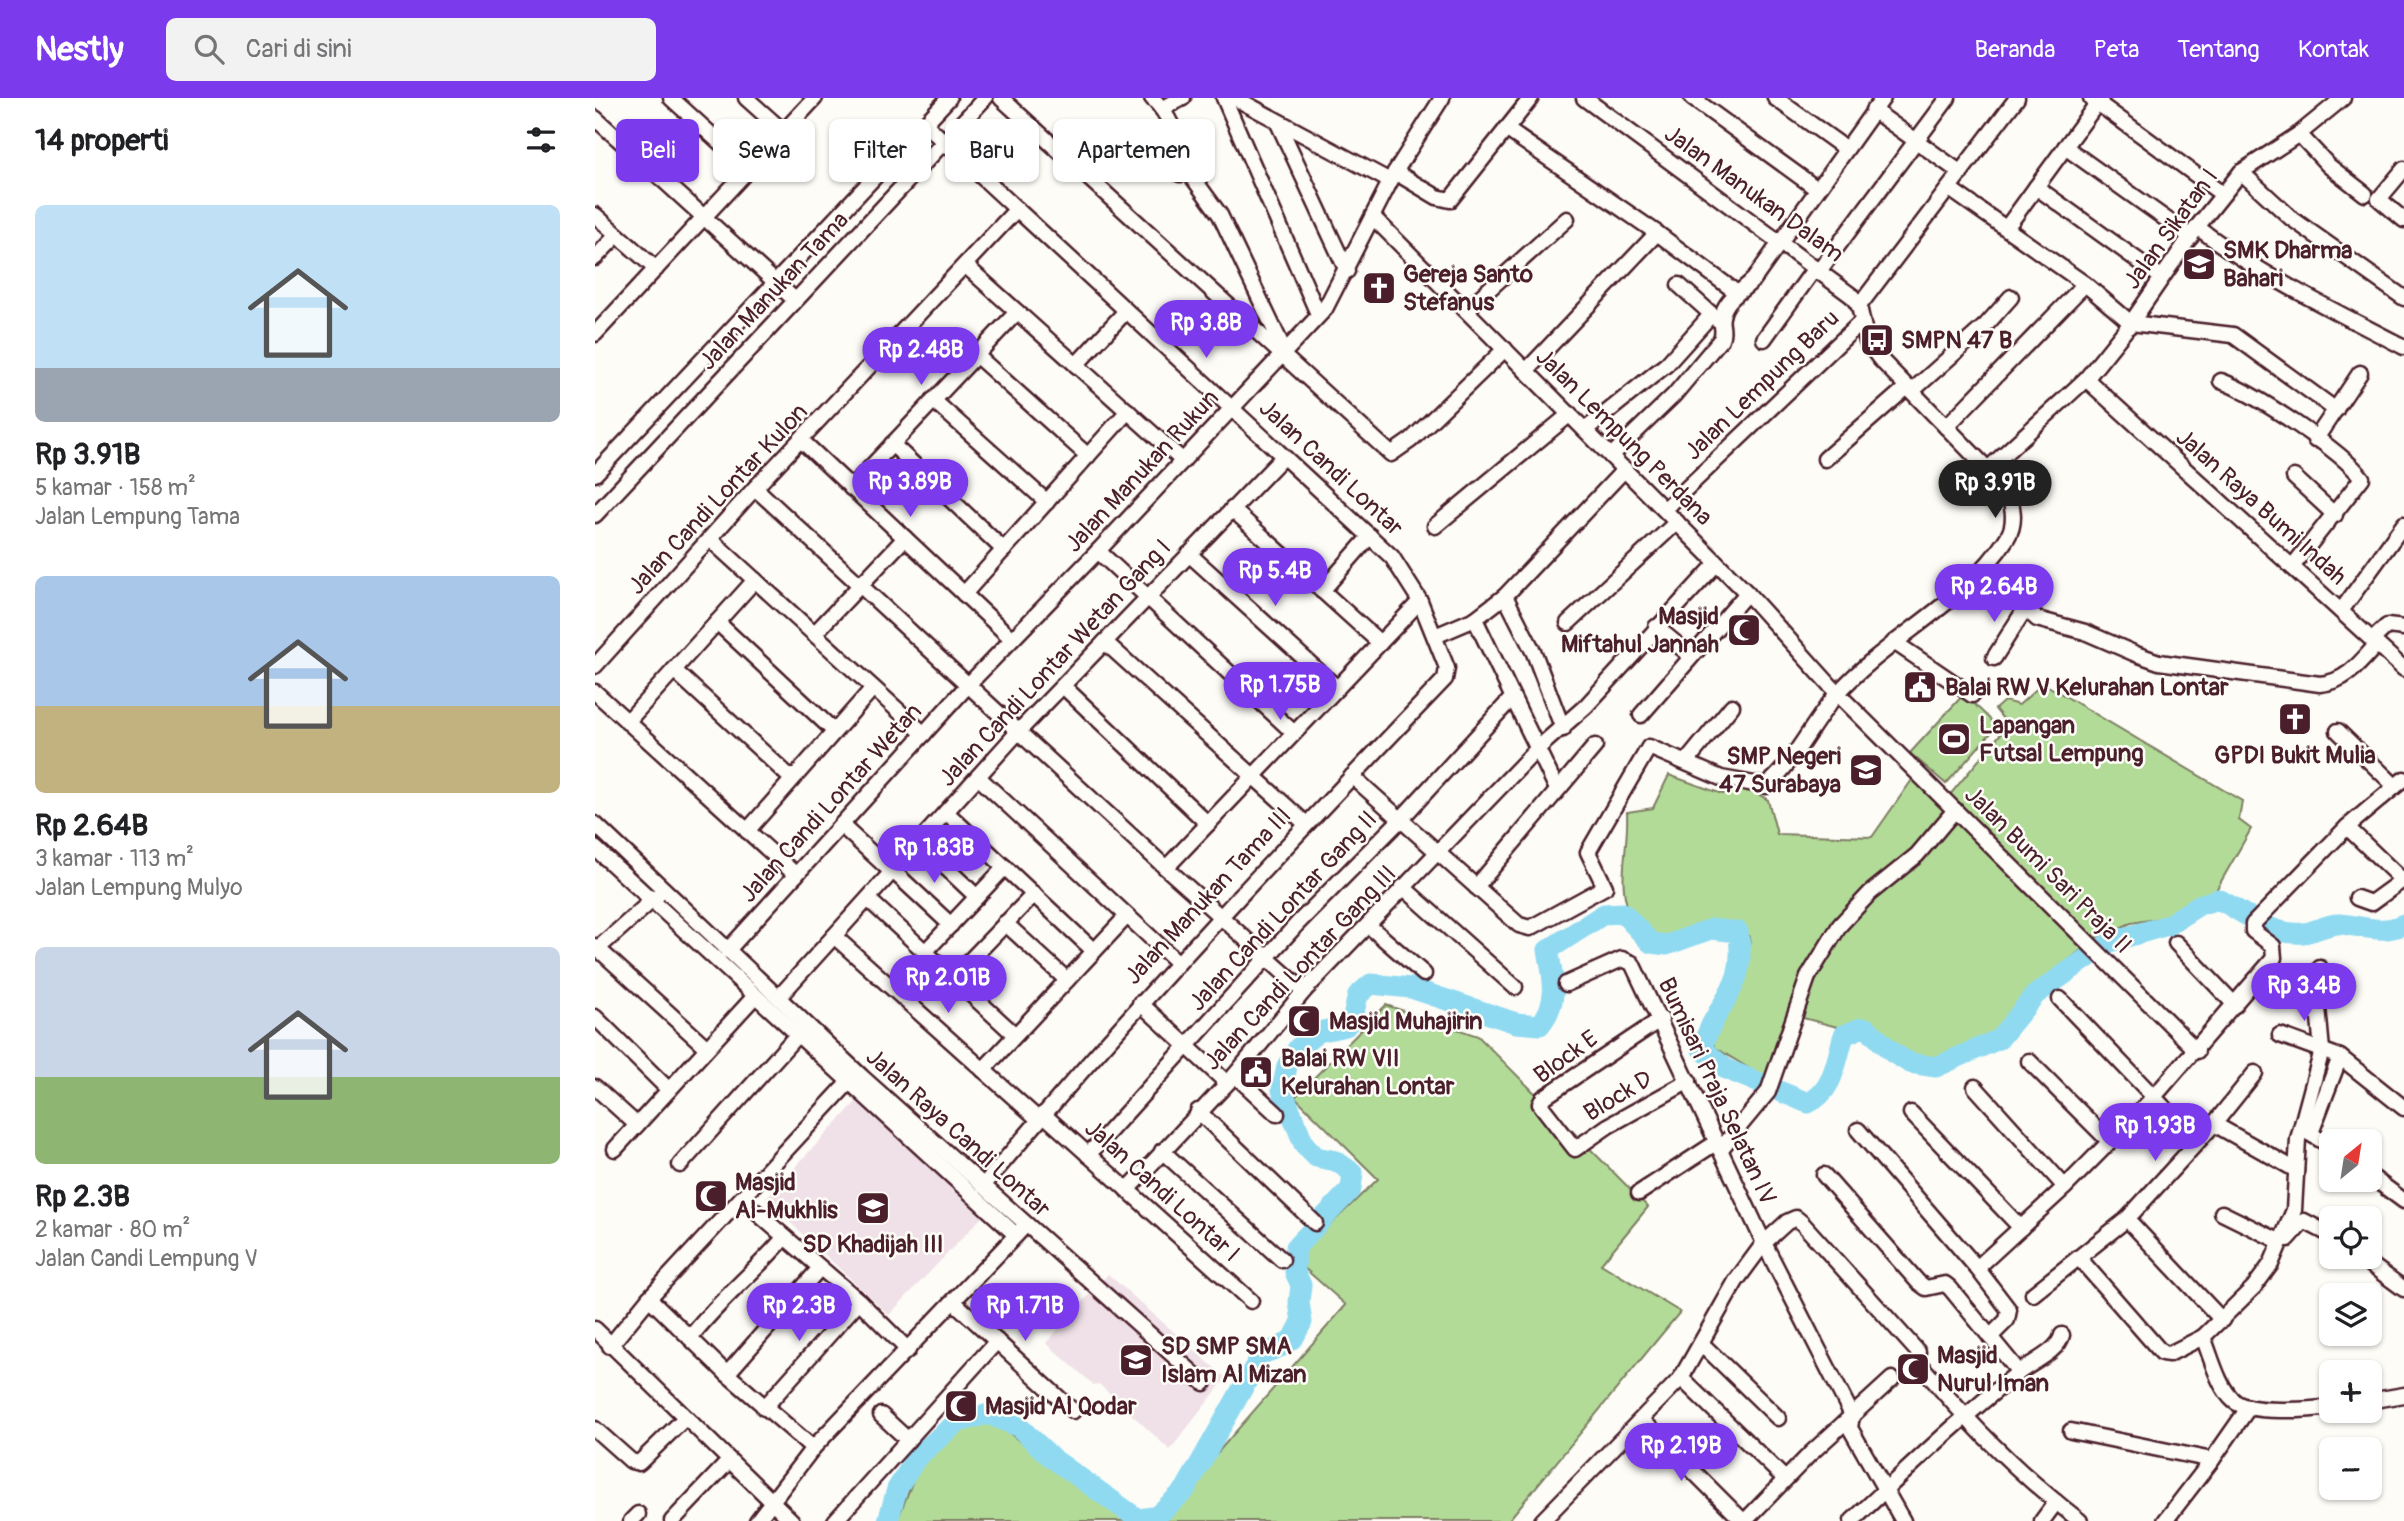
<!DOCTYPE html>
<html lang="id">
<meta charset="utf-8">
<style>
:root{--surface:#fff;--page:#f2f2f2;--text:#202124;--muted:#757577;--accent:#7c3aed}
body{margin:0;font-family:Pangolin,sans-serif;background:var(--page);color:var(--text);height:100vh;display:flex;flex-direction:column;font-size:26px;white-space:nowrap}
*{box-sizing:border-box;margin:0}
p{font-size:23px;color:var(--muted)}
.icon{flex:none;width:38px;height:38px;fill:none;stroke:currentColor;stroke-width:2;stroke-linecap:round;stroke-linejoin:round}
.map{position:relative;flex:1;overflow:hidden}
.details{display:flex;flex-direction:column;background:var(--surface);width:595px}
.details>*{flex:none}
.banner{position:absolute;left:21px;top:21px;width:665px;height:63px;display:flex;gap:14px}
.needle{width:46px;rotate:30deg}
.fabs{position:absolute;left:1724px;top:1031px;display:grid;gap:14px}
.fabs a{display:grid;place-items:center;width:63px;height:63px;border-radius:10px;background:var(--surface);box-shadow:0 2px 5px #0004;font-size:35px}
.price{position:absolute;translate:-50% -60px;padding:0 16px;border-radius:24px;background:var(--accent);color:#fff;font-size:23px;line-height:46px;filter:drop-shadow(0 2px 4px #0008)}
.price::after{content:'';position:absolute;left:50%;top:42px;width:21px;height:16px;margin-left:-10px;background:inherit;clip-path:polygon(0 0,100% 0,50% 100%)}
.price.selected{background:#222;color:#fff}
ul{padding:0;list-style:none}
li{display:grid;align-content:center;gap:14px;height:371px;padding:0 35px}
li span{display:grid;place-items:center;height:217px;border-radius:10px;color:#555}
li>.icon{margin-inline-start:auto}
span .icon{width:126px;height:126px;fill:#fffc;stroke-width:1}
li b{font-size:30px}
h2{display:flex;justify-content:space-between;align-items:center;height:84px;padding:0 35px;font-size:30px}
.tag{padding:0 24px;border-radius:10px;background:var(--surface);box-shadow:0 2px 5px #0004;font-size:24px;line-height:63px}
.tag.selected{background:var(--accent);color:#fff}
header{display:flex;align-items:center;gap:42px;box-sizing:border-box;height:98px;padding:0 35px;background:var(--accent);color:#fff}
header strong{font-size:33px}
nav{display:flex;gap:38px;margin-inline-start:auto;font-size:24px}
.search{width:490px;height:63px;background:var(--page);display:flex;align-items:center;gap:18px;box-sizing:border-box;padding:0 24px;border-radius:10px;color:var(--muted);font-size:26px}
main{display:flex;flex:1;min-height:0}
.map>svg:first-child{display:block}
.built{fill:#f0e1e8}
.green{fill:#b2db98;stroke:#7e7d62;stroke-width:2}
.lines{fill:none;stroke-linecap:round;stroke-linejoin:round}
.river{stroke:#90daf1;stroke-width:21}
.minor-casing{stroke:#4a1f2b;stroke-width:19}
.minor{stroke:#fdfcf7;stroke-width:14}
.labels{text-anchor:middle;dominant-baseline:central;stroke-width:5;stroke-linejoin:round;paint-order:stroke}
.street-label{font-size:24px;fill:#4a1f2b;stroke:#fdfcf7}
.poi-label{font-size:24px;font-weight:bold;fill:#4a1f2b;stroke:#fdfcf7;text-anchor:start}
</style>
<header>
<strong>Nestly</strong>
<div class="search"><svg class="icon" aria-label="search" viewBox="0 0 24 24"><circle cx="10" cy="10" r="6"/><path d="M15 15l6 6"/></svg>Cari di sini</div>
<nav><a>Beranda</a><a>Peta</a><a>Tentang</a><a>Kontak</a></nav>
</header>
<main>
<section class="details">
<h2>14 properti<svg class="icon" aria-label="filters" viewBox="0 0 24 24"><path d="M4 7h16M4 17h16"/><circle cx="9" cy="7" r="2"/><circle cx="15" cy="17" r="2"/></svg></h2>
<ul>
<li><span style="background:linear-gradient(#bfe0f5 75%,#9aa5b1 0)"><svg class="icon" aria-label="home" viewBox="0 0 24 24"><path d="M3 11l9-7 9 7M6 9v11h12V9"/></svg></span><div><b>Rp 3.91B</b><p>5 kamar · 158 m²</p><p>Jalan Lempung Tama</p></div></li>
<li><span style="background:linear-gradient(#a9c7e8 60%,#c2b280 0)"><svg class="icon" aria-label="home" viewBox="0 0 24 24"><path d="M3 11l9-7 9 7M6 9v11h12V9"/></svg></span><div><b>Rp 2.64B</b><p>3 kamar · 113 m²</p><p>Jalan Lempung Mulyo</p></div></li>
<li><span style="background:linear-gradient(#c9d6e8 60%,#8fb573 0)"><svg class="icon" aria-label="home" viewBox="0 0 24 24"><path d="M3 11l9-7 9 7M6 9v11h12V9"/></svg></span><div><b>Rp 2.3B</b><p>2 kamar · 80 m²</p><p>Jalan Candi Lempung V</p></div></li>
</ul>
</section>
<div class="map">
<svg width="1809" height="1423" viewBox="0 0 1809 1423">
<rect width="100%" height="100%" fill="#fdfcf7"/>
<filter id="ink" filterUnits="userSpaceOnUse"><feTurbulence type="fractalNoise" baseFrequency=".0143" numOctaves="2"/><feDisplacementMap in="SourceGraphic" scale="14" xChannelSelector="R" yChannelSelector="G"/><feConvolveMatrix kernelMatrix="1 2 1 2 8 2 1 2 1" color-interpolation-filters="sRGB"/></filter>
<g filter="url(#ink)">
<g class="built">
<path d="M263,1002L387,1119L294,1217L170,1101Z"/>
<path d="M513,1176L631,1280L575,1352L504,1286L499,1287L451,1245Z"/>
</g>
<g class="green">
<path d="M1448,585L1647,703L1644,722L1656,731L1620,794L1573,819L1536,825L1501,840L1439,890L1400,934L1388,944L1339,963L1307,954L1283,930L1269,923L1246,930L1193,916L1175,983L1119,949C1118,926 1133,919 1142,900C1150,881 1153,859 1155,839C1130,814 1095,829 1068,843C1008,817 1035,763 1032,714L1058,710L1074,677L1127,696L1154,691L1173,702L1182,736L1277,739L1321,676L1354,698L1413,627L1400,611L1409,603L1424,607Z"/>
<path d="M1369,596L1402,628L1351,686L1315,655Z"/>
<path d="M791,907L883,938L1053,1109L1006,1166L1085,1214L913,1423H563L751,1207L699,1161L783,1081L700,999Z"/>
<path d="M398,1323L532,1423H302L338,1332Z"/>
</g>
<g class="lines">
<path class="river" d="M293,1423L302,1391L322,1359L361,1325L393,1316L424,1329L457,1360L543,1421L562,1418L590,1392L667,1256L688,1248L699,1239L707,1224L704,1204L706,1187L700,1174L701,1149L756,1091L758,1075L741,1063L721,1059L709,1046L687,992L692,968L703,950L723,934L751,928L758,919L763,897L776,886L816,890L921,925L945,927C965,903 958,880 953,852L1009,816L1028,815L1056,845L1072,847L1116,831L1143,834C1154,892 1120,903 1107,951L1131,971L1213,1005C1239,994 1241,962 1249,937L1266,930L1273,931L1298,955L1315,965L1341,969L1404,941L1440,897L1515,844L1573,827L1604,807L1623,801C1651,815 1675,838 1708,835C1721,834 1732,825 1745,826C1769,828 1787,837 1809,826"/>
<g class="minor-casing">
<g id="minor">
<path d="M76,0L154,71"/>
<path d="M151,0L189,34"/>
<path d="M406,0L796,356L816,342L910,251"/>
<path d="M557,0C577,18 585,48 593,73L585,76L570,67L557,51L561,38L576,27"/>
<path d="M629,0L723,216"/>
<path d="M640,0L795,83"/>
<path d="M1097,0L1222,91"/>
<path d="M1180,0L1251,51"/>
<path d="M1496,0L1627,96"/>
<path d="M568,10L588,0"/>
<path d="M1278,12L1366,75"/>
<path d="M0,20L200,202"/>
<path d="M683,25L752,173"/>
<path d="M330,26L797,459L825,503L852,570L850,581C691,747 535,913 388,1088"/>
<path d="M911,31L1062,135L1141,194"/>
<path d="M1704,36L1734,68L1770,96"/>
<path d="M1470,49L1596,139"/>
<path d="M1809,71L1784,101L1809,122"/>
<path d="M593,73L625,117L689,252"/>
<path d="M800,74L842,99L855,102L936,0"/>
<path d="M1646,74L1696,120L1809,200"/>
<path d="M1441,89L1566,179"/>
<path d="M1355,91L1490,186L1536,225L1638,237L1741,312"/>
<path d="M0,117L61,171"/>
<path d="M778,119L1152,495L1242,595L1602,953"/>
<path d="M1412,129L1506,0"/>
<path d="M1602,129C1666,178 1738,212 1809,249"/>
<path d="M0,160L22,137"/>
<path d="M370,167L588,363"/>
<path d="M1224,173L1353,0"/>
<path d="M1084,187L1123,222"/>
<path d="M1264,208L1422,0"/>
<path d="M871,212L972,121"/>
<path d="M0,236L220,0"/>
<path d="M1169,241L1220,170"/>
<path d="M381,257L493,358"/>
<path d="M481,267L531,213"/>
<path d="M931,273L1062,135"/>
<path d="M1491,281L1809,571"/>
<path d="M1626,283C1659,295 1747,353 1767,380L1697,469"/>
<path d="M1317,293L1391,227L1416,199"/>
<path d="M338,302L452,404"/>
<path d="M1351,329L1490,186"/>
<path d="M990,332L1072,266L1115,218"/>
<path d="M1720,342L1765,275"/>
<path d="M207,343L417,541"/>
<path d="M297,346L409,452"/>
<path d="M1016,358L1079,297L1126,241C1130,232 1125,227 1127,219C1130,200 1148,193 1159,181L1288,0"/>
<path d="M1230,361L1312,289"/>
<path d="M1393,371L1491,281L1536,225L1602,129L1646,74L1704,36L1748,0"/>
<path d="M0,376L354,0"/>
<path d="M1699,379L1740,417"/>
<path d="M160,390L571,770L709,893"/>
<path d="M256,390L422,214"/>
<path d="M637,411L785,545"/>
<path d="M1070,411L1266,224"/>
<path d="M0,417L390,0"/>
<path d="M840,428L975,316"/>
<path d="M116,442L329,636"/>
<path d="M503,453L699,635"/>
<path d="M594,456L742,590"/>
<path d="M1388,471L1442,521L1490,534L1541,556L1564,564L1725,586C1751,584 1765,565 1782,546"/>
<path d="M727,493L775,438"/>
<path d="M369,496L533,313"/>
<path d="M910,498L939,555L968,631"/>
<path d="M1746,513L1809,426"/>
<path d="M880,521L962,691"/>
<path d="M122,524L238,632"/>
<path d="M973,525L1082,424"/>
<path d="M1061,529L1095,557"/>
<path d="M219,536L310,440"/>
<path d="M840,538L880,521L910,498L1030,371"/>
<path d="M1777,542L1792,528L1809,530"/>
<path d="M510,544L710,725"/>
<path d="M1299,544L1377,597"/>
<path d="M1399,560L1430,511"/>
<path d="M0,568L160,390L422,111"/>
<path d="M79,572L196,680"/>
<path d="M468,588L613,726"/>
<path d="M0,594L201,777"/>
<path d="M1046,617L1152,495"/>
<path d="M32,624L160,482"/>
<path d="M1743,633L1800,688"/>
<path d="M1091,664L1137,608"/>
<path d="M757,678L924,827L935,830L1010,789L993,754L1054,649L1126,680L1171,688C1201,663 1217,624 1243,595C1292,540 1373,503 1412,440C1422,425 1418,405 1410,389L1285,261L1272,244L1264,208L1257,198L989,0"/>
<path d="M383,679L582,864"/>
<path d="M351,714L499,853"/>
<path d="M0,726L267,979L609,1285"/>
<path d="M246,727L297,774"/>
<path d="M1752,729L1807,782"/>
<path d="M152,733L278,590"/>
<path d="M324,744L382,799"/>
<path d="M0,750L421,1137"/>
<path d="M571,770L825,503"/>
<path d="M298,773L356,827"/>
<path d="M808,789L920,889"/>
<path d="M881,789L1000,648"/>
<path d="M1762,800L1776,805L1809,781"/>
<path d="M273,801L420,937"/>
<path d="M410,825L472,882"/>
<path d="M773,827L829,876"/>
<path d="M239,838L443,1021"/>
<path d="M1581,845L1640,907"/>
<path d="M0,848L112,950"/>
<path d="M0,853L62,798"/>
<path d="M132,853L373,587L503,453L730,211L800,74L847,0"/>
<path d="M330,854L410,769"/>
<path d="M1725,870L1722,899L1727,952L1703,1041L1699,1112L1676,1166L1659,1189L1608,1239C1616,1258 1623,1289 1639,1303C1654,1316 1716,1312 1736,1309"/>
<path d="M358,880L439,796"/>
<path d="M971,886L1027,861L1037,865L1169,1145L1257,1317L1255,1330L1308,1423"/>
<path d="M184,899L423,634L688,359"/>
<path d="M1465,901L1602,1044"/>
<path d="M545,905L632,985"/>
<path d="M0,919L74,992"/>
<path d="M1066,921L948,1000L945,1006L980,1051L1013,1028L1094,983"/>
<path d="M1685,937L1745,959L1809,1010"/>
<path d="M1434,963L1515,1044"/>
<path d="M388,972L532,818"/>
<path d="M640,977L682,1016"/>
<path d="M0,989L42,1027"/>
<path d="M1380,989L1470,1089"/>
<path d="M603,1013L720,1125"/>
<path d="M1316,1015L1426,1130"/>
<path d="M448,1016L656,1203"/>
<path d="M1619,1026L1701,1072"/>
<path d="M1707,1031L1736,1048"/>
<path d="M1263,1032L1382,1170L1414,1212L1412,1222L1395,1239"/>
<path d="M1716,1035L1745,959"/>
<path d="M20,1051L160,898"/>
<path d="M1125,1052L1173,994L1213,879L1245,827L1275,795L1322,757L1360,712"/>
<path d="M567,1053L687,1162"/>
<path d="M493,1057L703,825L806,721L917,600"/>
<path d="M85,1067L203,936"/>
<path d="M1229,1077L1323,1184L1331,1190L1350,1186L1355,1190L1424,1274"/>
<path d="M1774,1077L1809,1103"/>
<path d="M532,1092L640,977L709,893L942,651L991,608L1122,465"/>
<path d="M1044,1095L1122,1044"/>
<path d="M146,1101L264,1203L313,1252"/>
<path d="M1627,1115L1686,1144"/>
<path d="M1532,1121L1627,1222"/>
<path d="M1693,1141L1709,1123L1736,1137"/>
<path d="M1764,1158L1809,1191"/>
<path d="M1484,1160L1567,1255L1574,1256L1608,1239"/>
<path d="M1382,1170L1470,1089L1558,1000L1679,860L1678,848L1658,833V826L1752,729L1809,681"/>
<path d="M1438,1196L1532,1121L1619,1026L1660,975"/>
<path d="M54,1200L132,1276L218,1350"/>
<path d="M359,1204L478,1313"/>
<path d="M0,1231L197,1423"/>
<path d="M95,1240C123,1203 159,1175 189,1140"/>
<path d="M1107,1246L1183,1320"/>
<path d="M15,1248L54,1200L254,984"/>
<path d="M1329,1271C1376,1328 1426,1378 1485,1423"/>
<path d="M132,1276L224,1171"/>
<path d="M1086,1280L1190,1381"/>
<path d="M1774,1303L1809,1297"/>
<path d="M169,1310L264,1203"/>
<path d="M286,1317L313,1342"/>
<path d="M1047,1322L1148,1423"/>
<path d="M0,1331L36,1363L44,1365L90,1320"/>
<path d="M1476,1333L1617,1362"/>
<path d="M36,1423L43,1416"/>
<path d="M77,1423L134,1363"/>
<path d="M162,1423L218,1350L426,1132"/>
<path d="M240,1423L402,1243"/>
<path d="M947,1423L1086,1280L1141,1183L1169,1145L1192,1124L1201,1120L1207,1125L1323,1254"/>
<path d="M1150,1423L1215,1356L1297,1281"/>
<path d="M1257,1423C1311,1373 1365,1320 1423,1275C1436,1265 1464,1253 1467,1237"/>
<path d="M1447,1423L1461,1404"/>
<path d="M1570,1423L1617,1362L1654,1309"/>
</g>
</g>
<use href="#minor" class="minor"/>
</g>
</g>
<defs>
<g id="school-square" transform="scale(1.75)"><rect x="-9" y="-9" width="18" height="18" rx="4" fill="#4a1f2b" stroke="#fdfcf7"/><path d="M0-5L7-2L0 1L-7-2ZM-4 1L0 2.5L4 1V4Q0 6-4 4Z" fill="#fff"/></g>
<g id="church-square" transform="scale(1.75)"><rect x="-9" y="-9" width="18" height="18" rx="4" fill="#4a1f2b" stroke="#fdfcf7"/><path d="M-1.2-6h2.4v3.5h3.3v2.4h-3.3V6h-2.4V-.1h-3.3v-2.4h3.3Z" fill="#fff"/></g>
<g id="bus-square" transform="scale(1.75)"><rect x="-9" y="-9" width="18" height="18" rx="4" fill="#4a1f2b" stroke="#fdfcf7"/><path d="M-5-6H5V4H4V6H2V4H-2V6H-4V4H-5ZM-3.5-4V0h7V-4ZM-3.5 1.2v1.5H-2V1.2ZM2 1.2v1.5H3.5V1.2Z" fill="#fff"/></g>
<g id="mosque-square" transform="scale(1.75)"><rect x="-9" y="-9" width="18" height="18" rx="4" fill="#4a1f2b" stroke="#fdfcf7"/><path d="M3.5-4.9A6 6 0 1 0 3.5 4.9A5 5 0 1 1 3.5-4.9Z" fill="#fff"/></g>
<g id="civic-square" transform="scale(1.75)"><rect x="-9" y="-9" width="18" height="18" rx="4" fill="#4a1f2b" stroke="#fdfcf7"/><path d="M-.6-6.5H3V-4.5H.6V-3L4-1V1h2V6H-6V1h2V-1L-.6-3ZM-1.2 2.5V6h2.4V2.5Z" fill="#fff"/></g>
<g id="stadium-square" transform="scale(1.75)"><rect x="-9" y="-9" width="18" height="18" rx="4" fill="#4a1f2b" stroke="#fdfcf7"/><path d="M0-5a6.5 5 0 1 0 0 10a6.5 5 0 1 0 0-10ZM-3.5-1.8h7v3.6h-7Z" fill="#fff"/></g>
</defs>
<g fill-rule="evenodd">
<use href="#school-square" x="1604" y="166"/>
<use href="#church-square" x="784" y="190"/>
<use href="#bus-square" x="1282" y="242"/>
<use href="#mosque-square" x="1149" y="532"/>
<use href="#civic-square" x="1325" y="589"/>
<use href="#church-square" x="1700" y="621"/>
<use href="#stadium-square" x="1359" y="641"/>
<use href="#school-square" x="1271" y="672"/>
<use href="#mosque-square" x="709" y="923"/>
<use href="#civic-square" x="661" y="974"/>
<use href="#mosque-square" x="116" y="1098"/>
<use href="#school-square" x="278" y="1110"/>
<use href="#school-square" x="541" y="1262"/>
<use href="#mosque-square" x="1318" y="1271"/>
<use href="#mosque-square" x="366" y="1308"/>
</g>
<g class="labels">
<g class="street-label">
<text transform="translate(1159 96) rotate(36)">Jalan Manukan Dalam</text>
<text transform="translate(1576 131) rotate(-54)">Jalan Sikatan I</text>
<text transform="translate(179 193) rotate(-47)">Jalan Manukan Tama</text>
<text transform="translate(1167 287) rotate(-44)">Jalan Lempung Baru</text>
<text transform="translate(1029 339) rotate(45)">Jalan Lempung Perdana</text>
<text transform="translate(736 370) rotate(43)">Jalan Candi Lontar</text>
<text transform="translate(547 373) rotate(-47)">Jalan Manukan Rukun</text>
<text transform="translate(123 401) rotate(-47)">Jalan Candi Lontar Kulon</text>
<text transform="translate(1666 409) rotate(42)">Jalan Raya Bumi Indah</text>
<text transform="translate(460 565) rotate(-47)">Jalan Candi Lontar Wetan Gang I</text>
<text transform="translate(236 705) rotate(-48)">Jalan Candi Lontar Wetan</text>
<text transform="translate(1453 772) rotate(45)">Jalan Bumi Sari Praja II</text>
<text transform="translate(613 798) rotate(-47)">Jalan Manukan Tama III</text>
<text transform="translate(688 813) rotate(-47)">Jalan Candi Lontar Gang II</text>
<text transform="translate(705 870) rotate(-47)">Jalan Candi Lontar Gang III</text>
<text transform="translate(971 959) rotate(-36)">Block E</text>
<text transform="translate(1122 993) rotate(65)">Bumisari Praja Selatan IV</text>
<text transform="translate(1023 998) rotate(-31)">Block D</text>
<text transform="translate(363 1035) rotate(42)">Jalan Raya Candi Lontar</text>
<text transform="translate(567 1093) rotate(42)">Jalan Candi Lontar I</text>
</g>
<g class="poi-label">
<text x="1628" y="152">SMK Dharma<tspan x="1628" dy="28">Bahari</tspan></text>
<text x="808" y="176">Gereja Santo<tspan x="808" dy="28">Stefanus</tspan></text>
<text x="1306" y="242">SMPN 47 B</text>
<text x="1124" y="518" text-anchor="end">Masjid<tspan x="1124" dy="28">Miftahul Jannah</tspan></text>
<text x="1350" y="589">Balai RW V Kelurahan Lontar</text>
<text x="1384" y="627">Lapangan<tspan x="1384" dy="28">Futsal Lempung</tspan></text>
<text x="1700" y="657" text-anchor="middle">GPDI Bukit Mulia</text>
<text x="1246" y="658" text-anchor="end">SMP Negeri<tspan x="1246" dy="28">47 Surabaya</tspan></text>
<text x="734" y="923">Masjid Muhajirin</text>
<text x="686" y="960">Balai RW VII<tspan x="686" dy="28">Kelurahan Lontar</tspan></text>
<text x="140" y="1084">Masjid<tspan x="140" dy="28">Al-Mukhlis</tspan></text>
<text x="278" y="1146" text-anchor="middle">SD Khadijah III</text>
<text x="566" y="1248">SD SMP SMA<tspan x="566" dy="28">Islam Al Mizan</tspan></text>
<text x="1342" y="1257">Masjid<tspan x="1342" dy="28">Nurul Iman</tspan></text>
<text x="390" y="1308">Masjid Al Qodar</text>
</g>
</g>
</svg>
<div class="fabs">
<a><svg class="needle" viewBox="-14 -14 28 28"><path d="M0-13l5 13h-10z" fill="#e53935"/><path d="M0 13l5-13h-10z" fill="#757577"/></svg></a>
<a><svg class="icon" aria-label="locate" viewBox="0 0 24 24"><circle cx="12" cy="12" r="6"/><path d="M12 2v4M12 18v4M2 12h4M18 12h4"/></svg></a>
<a><svg class="icon" aria-label="layers" viewBox="0 0 24 24"><path d="M12 4l9 5-9 5-9-5zM3 14l9 5 9-5"/></svg></a>
<a>+</a>
<a>−</a>
</div>
<b class="price" style="left:611px;top:262px">Rp 3.8B</b>
<b class="price" style="left:326px;top:289px">Rp 2.48B</b>
<b class="price" style="left:315px;top:421px">Rp 3.89B</b>
<b class="price selected" style="left:1400px;top:422px">Rp 3.91B</b>
<b class="price" style="left:680px;top:510px">Rp 5.4B</b>
<b class="price" style="left:1399px;top:526px">Rp 2.64B</b>
<b class="price" style="left:685px;top:624px">Rp 1.75B</b>
<b class="price" style="left:339px;top:787px">Rp 1.83B</b>
<b class="price" style="left:353px;top:917px">Rp 2.01B</b>
<b class="price" style="left:1709px;top:925px">Rp 3.4B</b>
<b class="price" style="left:1560px;top:1065px">Rp 1.93B</b>
<b class="price" style="left:204px;top:1245px">Rp 2.3B</b>
<b class="price" style="left:430px;top:1245px">Rp 1.71B</b>
<b class="price" style="left:1086px;top:1385px">Rp 2.19B</b>
<div class="banner">
<a class="tag selected">Beli</a>
<a class="tag">Sewa</a>
<a class="tag">Filter</a>
<a class="tag">Baru</a>
<a class="tag">Apartemen</a>
</div>
</div>
</main>
